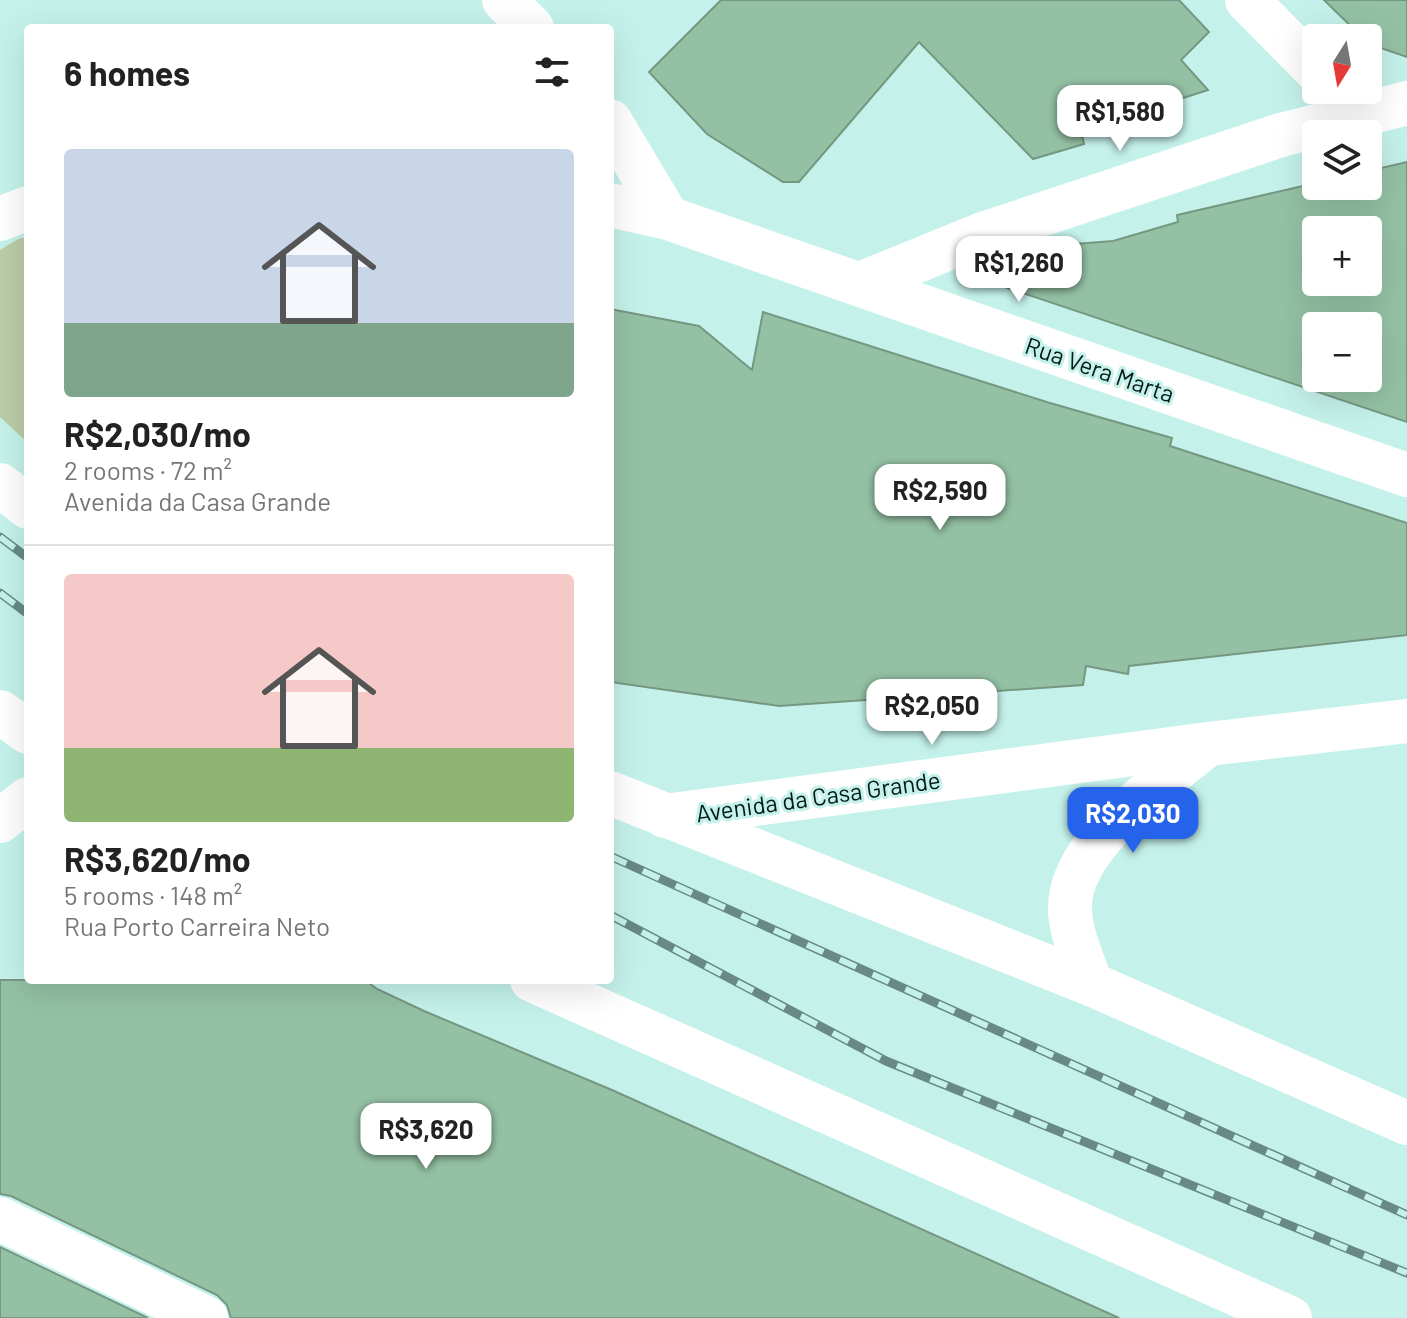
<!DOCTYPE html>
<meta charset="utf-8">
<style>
:root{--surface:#fff;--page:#f2f2f2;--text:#222;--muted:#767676;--line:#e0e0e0;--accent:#2563eb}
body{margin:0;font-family:Barlow,sans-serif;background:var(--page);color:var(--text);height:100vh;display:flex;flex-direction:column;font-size:30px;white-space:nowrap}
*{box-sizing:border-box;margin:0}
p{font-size:26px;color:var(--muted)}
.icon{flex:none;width:44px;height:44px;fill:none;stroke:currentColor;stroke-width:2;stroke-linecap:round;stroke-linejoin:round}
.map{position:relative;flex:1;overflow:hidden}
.panel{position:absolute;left:24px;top:24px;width:590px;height:960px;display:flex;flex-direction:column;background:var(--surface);border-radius:8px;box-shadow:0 8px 32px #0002}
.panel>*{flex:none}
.needle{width:52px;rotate:191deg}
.fabs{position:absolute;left:1302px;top:24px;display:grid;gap:16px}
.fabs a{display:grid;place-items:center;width:80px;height:80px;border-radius:8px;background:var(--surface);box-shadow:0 8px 32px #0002;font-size:40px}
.price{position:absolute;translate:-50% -68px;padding:0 18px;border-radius:16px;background:#fff;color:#222;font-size:26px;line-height:52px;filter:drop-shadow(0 2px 4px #0008)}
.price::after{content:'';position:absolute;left:50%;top:48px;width:24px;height:18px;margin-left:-12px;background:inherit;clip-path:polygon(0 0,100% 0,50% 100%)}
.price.active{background:var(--accent);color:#fff}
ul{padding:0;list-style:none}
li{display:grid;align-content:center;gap:16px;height:424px;padding:0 40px}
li+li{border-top:2px solid var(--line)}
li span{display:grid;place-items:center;height:248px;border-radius:8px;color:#555}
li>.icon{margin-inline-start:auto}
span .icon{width:144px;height:144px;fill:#fffc;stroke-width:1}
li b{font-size:34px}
h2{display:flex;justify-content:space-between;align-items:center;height:96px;padding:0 40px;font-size:34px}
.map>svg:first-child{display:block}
.green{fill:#bccca7}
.building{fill:#94c1a4;stroke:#769782;stroke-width:2;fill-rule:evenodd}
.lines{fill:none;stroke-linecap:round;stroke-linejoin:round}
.minor{stroke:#fff;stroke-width:44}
.major{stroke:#fff;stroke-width:44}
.rail-casing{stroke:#688984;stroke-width:9}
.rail{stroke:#c4f2eb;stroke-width:6;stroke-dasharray:18;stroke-linecap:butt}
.labels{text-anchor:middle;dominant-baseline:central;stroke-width:6;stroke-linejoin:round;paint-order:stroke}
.street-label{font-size:24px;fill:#071917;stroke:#c4f2eb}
</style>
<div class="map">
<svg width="1407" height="1318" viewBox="0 0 1407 1318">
<rect width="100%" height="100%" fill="#c4f2eb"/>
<path class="green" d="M28,237V443L0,417V250L18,239Z"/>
<g class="building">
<path d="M721,0H1179L1209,32L1181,60L1208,90L1081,131L1084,144L1033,159L919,42L799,182H783L707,134L649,72Z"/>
<path d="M1324,0H1407V57L1369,44L1368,38H1363Z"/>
<path d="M1407,162V422L984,280L1073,253L1075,244L1113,241L1178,222L1177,215L1316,183V186H1368V171ZM1316,230H1368V282H1316ZM1316,326H1368V378H1316Z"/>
<path d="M610,309L699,326L752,370L763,312L1050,403L1172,438L1170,446L1407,523V635L1129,666L1128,674L1086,666L1083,685L779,706L610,682Z"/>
<path d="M0,980H365L377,989L424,1011L612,1090L1119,1318H231L227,1305L217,1295L11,1196L0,1194Z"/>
<path d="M0,1247L148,1318H0Z"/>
</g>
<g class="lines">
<g class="minor">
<path d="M504,0L532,28"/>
<path d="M1247,0L1316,70"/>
<path d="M610,121L668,218"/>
<path d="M610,205L668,218L1407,475"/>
<path d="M0,219L28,208"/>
<path d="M860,284L983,234L1281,135L1407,103"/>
<path d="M665,816L1208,744L1407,721"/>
<path d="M0,821L28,799"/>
<path d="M1091,984C1083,961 1072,937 1070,912C1066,845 1162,783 1208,744"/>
<path d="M0,1219L206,1318"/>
</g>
<g class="major">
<path d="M0,485L28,507"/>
<path d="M0,712L28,732"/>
<path d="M610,793L1091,984L1407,1123"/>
<path d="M532,980L1290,1318"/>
</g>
<g class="rail-casing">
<g id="rail">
<path d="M0,537L28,558"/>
<path d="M0,593L28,614"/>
<path d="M610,856L1407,1215"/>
<path d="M610,915L886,1061L1407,1273"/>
</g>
</g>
<use href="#rail" class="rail"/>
</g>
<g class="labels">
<g class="street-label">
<text transform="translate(1100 369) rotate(19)">Rua Vera Marta</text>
<text transform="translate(818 796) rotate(-8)">Avenida da Casa Grande</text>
</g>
</g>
</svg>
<div class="fabs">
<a><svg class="needle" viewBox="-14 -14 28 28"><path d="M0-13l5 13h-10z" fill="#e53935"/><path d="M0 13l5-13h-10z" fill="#767676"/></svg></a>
<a><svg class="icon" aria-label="layers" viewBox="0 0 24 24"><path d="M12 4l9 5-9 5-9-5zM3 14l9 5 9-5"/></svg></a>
<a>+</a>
<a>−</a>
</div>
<b class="price" style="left:1120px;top:153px">R$1,580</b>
<b class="price" style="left:1019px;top:304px">R$1,260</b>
<b class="price" style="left:940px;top:532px">R$2,590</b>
<b class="price" style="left:932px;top:747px">R$2,050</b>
<b class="price active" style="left:1133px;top:855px">R$2,030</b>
<b class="price" style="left:426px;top:1171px">R$3,620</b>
<section class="panel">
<h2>6 homes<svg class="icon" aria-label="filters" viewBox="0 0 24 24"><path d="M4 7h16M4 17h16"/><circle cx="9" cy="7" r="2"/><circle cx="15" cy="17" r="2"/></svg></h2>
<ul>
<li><span style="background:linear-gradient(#c9d6e8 70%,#7fa58c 0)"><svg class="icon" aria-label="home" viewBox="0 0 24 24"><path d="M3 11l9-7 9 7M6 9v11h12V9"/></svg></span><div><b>R$2,030/mo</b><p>2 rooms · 72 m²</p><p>Avenida da Casa Grande</p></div></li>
<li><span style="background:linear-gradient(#f6c9c9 70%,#8fb573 0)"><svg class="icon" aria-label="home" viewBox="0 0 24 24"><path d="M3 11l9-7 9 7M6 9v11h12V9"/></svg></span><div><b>R$3,620/mo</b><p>5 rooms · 148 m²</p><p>Rua Porto Carreira Neto</p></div></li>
</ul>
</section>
</div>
